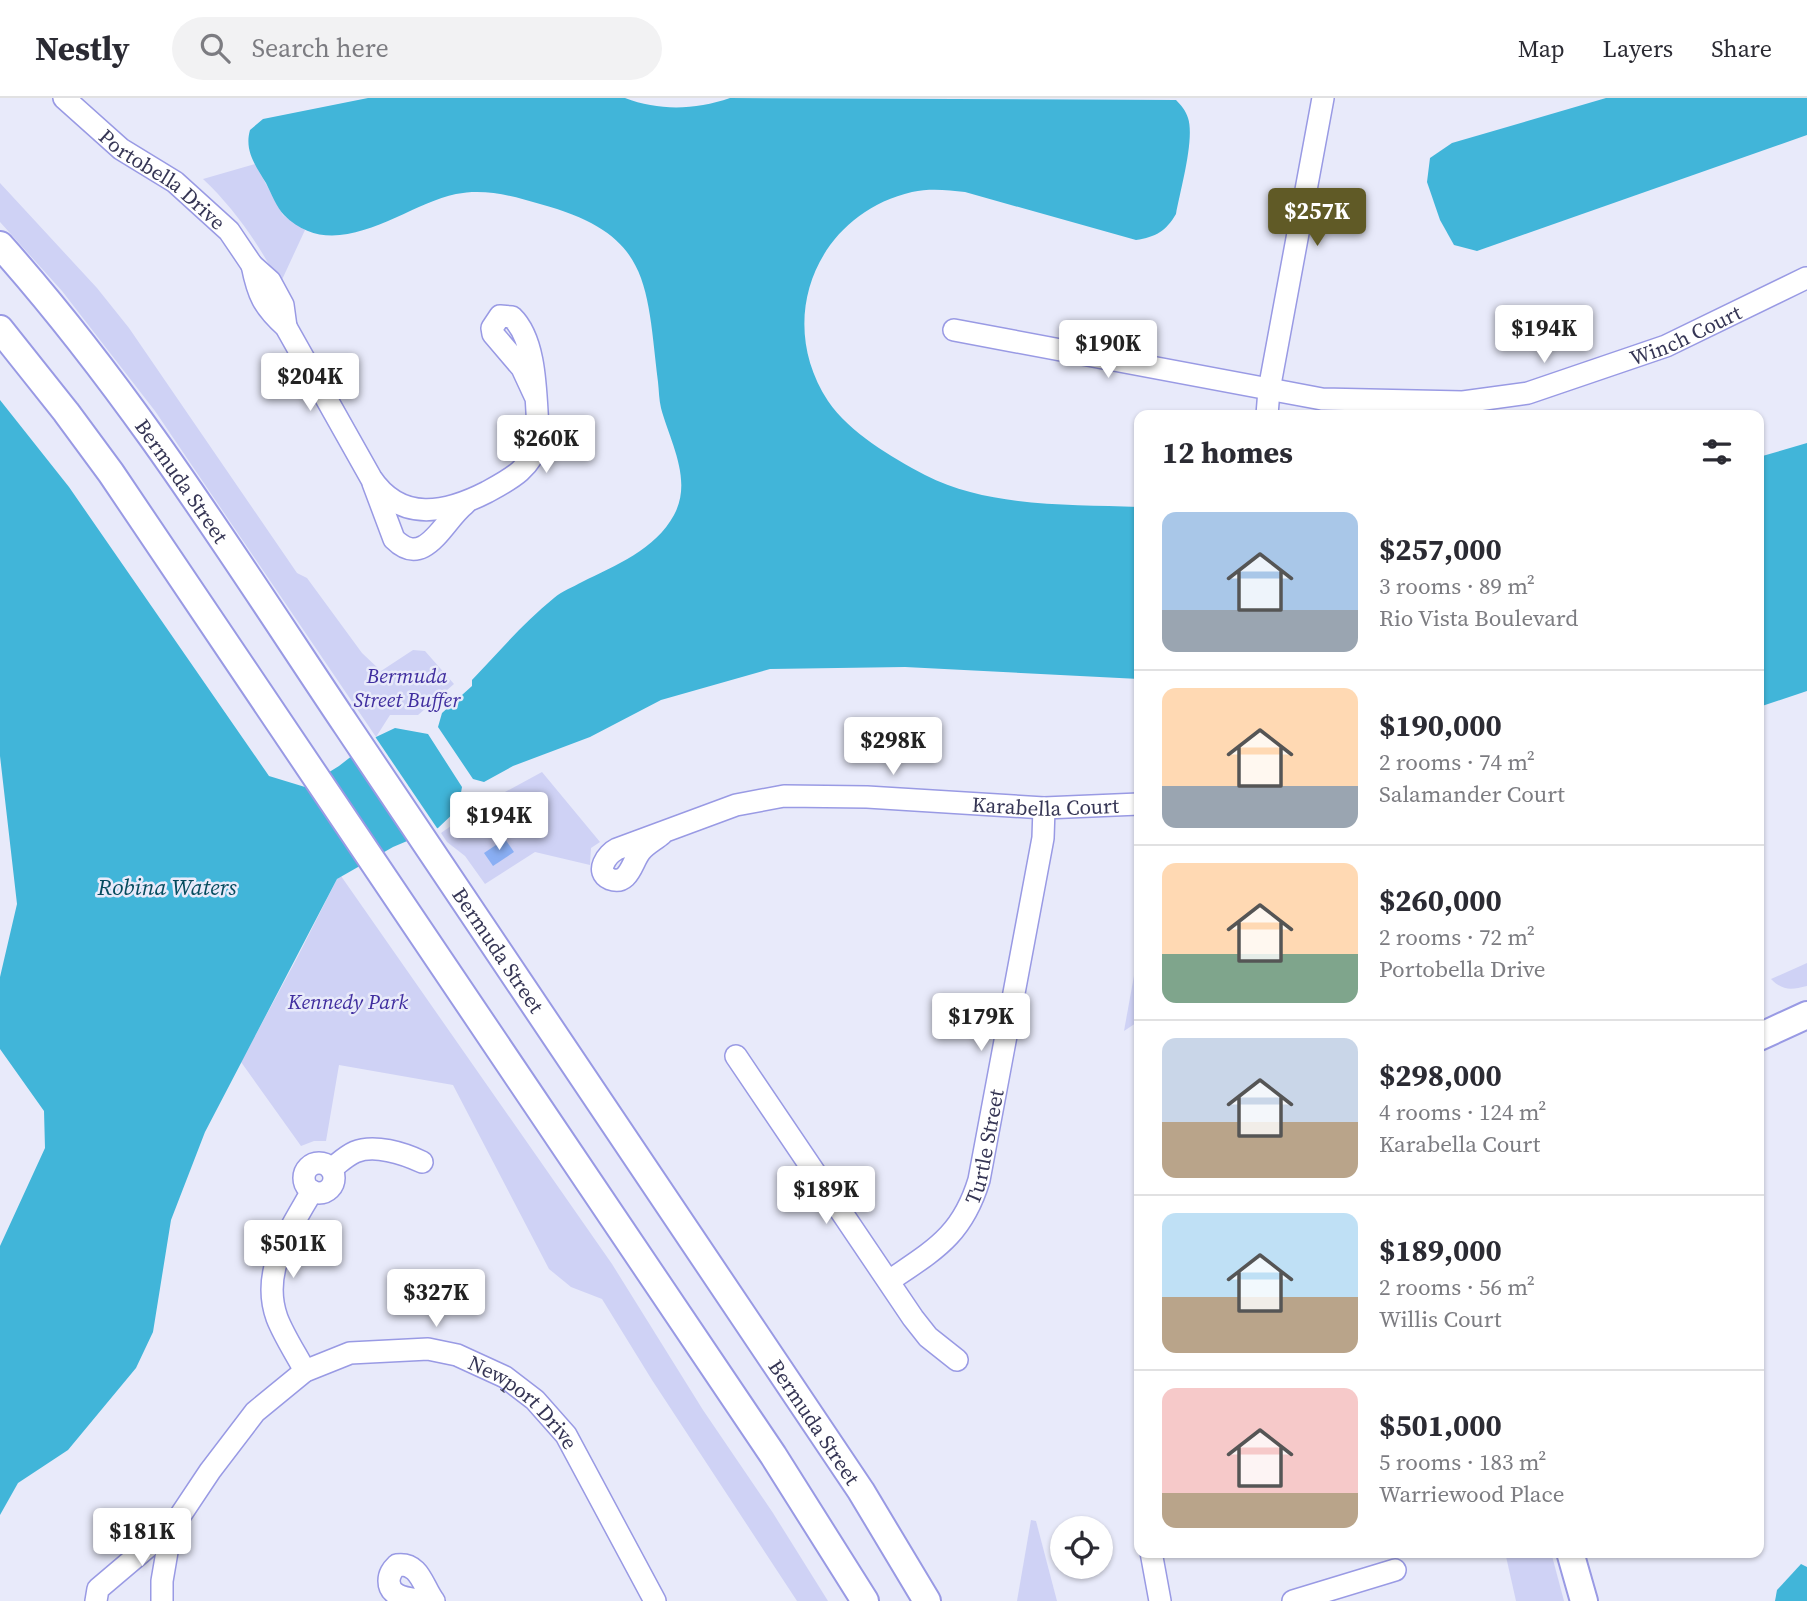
<!DOCTYPE html>
<meta charset="utf-8">
<style>
:root{--surface:#fff;--page:#f2f2f3;--text:#2b2b33;--muted:#7c7c81;--line:#e1e1e2;--accent:#605a26}
body{margin:0;font-family:"Source Serif 4",serif;background:var(--page);color:var(--text);height:100vh;display:flex;flex-direction:column;font-size:26px;white-space:nowrap}
*{box-sizing:border-box;margin:0}
p{font-size:23px;color:var(--muted)}
.icon{flex:none;width:38px;height:38px;fill:none;stroke:currentColor;stroke-width:2;stroke-linecap:round;stroke-linejoin:round}
.map{position:relative;flex:1;overflow:hidden}
.sheet{position:absolute;left:1134px;top:312px;width:630px;height:1148px;display:flex;flex-direction:column;background:var(--surface);border-radius:14px;box-shadow:0 2px 5px #0004}
.sheet>*{flex:none}
.buttons{position:absolute;left:1050px;top:1418px;display:grid;gap:14px}
.buttons a{display:grid;place-items:center;width:63px;height:63px;border-radius:50%;background:var(--surface);box-shadow:0 2px 5px #0004;font-size:35px}
.price{position:absolute;translate:-50% -60px;padding:0 16px;border-radius:7px;background:#fff;color:#222;font-size:23px;line-height:46px;filter:drop-shadow(0 2px 4px #0008)}
.price::after{content:'';position:absolute;left:50%;top:42px;width:21px;height:16px;margin-left:-10px;background:inherit;clip-path:polygon(0 0,100% 0,50% 100%)}
.price.on{background:var(--accent);color:#fff}
ul{padding:0;list-style:none}
li{display:flex;align-items:center;gap:21px;height:175px;padding:0 28px}
li+li{border-top:2px solid var(--line)}
li span{display:grid;place-items:center;flex:none;width:196px;height:140px;border-radius:14px;color:#555}
li>.icon{margin-inline-start:auto}
span .icon{width:84px;height:84px;fill:#fffc;stroke-width:1}
li b{font-size:30px}
h2{display:flex;justify-content:space-between;align-items:center;height:84px;padding:0 28px;font-size:30px}
header{display:flex;align-items:center;gap:42px;box-sizing:border-box;height:98px;padding:0 35px;background:var(--surface);border-bottom:2px solid var(--line)}
header strong{font-size:33px}
nav{display:flex;gap:38px;margin-inline-start:auto;font-size:24px}
.search{width:490px;height:63px;background:var(--page);display:flex;align-items:center;gap:18px;box-sizing:border-box;padding:0 24px;border-radius:38px;color:var(--muted);font-size:26px}
.map>svg:first-child{display:block}
.park{fill:#cfd2f5}
.water{fill:#41b5d9}
.pier{fill:#e8eafa}
.building{fill:#8aaff4}
.lines{fill:none;stroke-linecap:round;stroke-linejoin:round}
.minor-casing{stroke:#999ae4;stroke-width:24}
.major-casing{stroke:#999ae4;stroke-width:30}
.minor{stroke:#fff;stroke-width:21}
.major{stroke:#fff;stroke-width:26}
.labels{text-anchor:middle;dominant-baseline:central;stroke-width:5;stroke-linejoin:round;paint-order:stroke}
.street-label{font-size:21px;fill:#363655;stroke:#e8eafa}
.park-label{font-size:21px;font-style:italic;fill:#402e9f;stroke:#e8eafa}
.water-label{font-size:23px;font-style:italic;fill:#054b5e;stroke:#e8eafa}
</style>
<header>
<strong>Nestly</strong>
<div class="search"><svg class="icon" aria-label="search" viewBox="0 0 24 24"><circle cx="10" cy="10" r="6"/><path d="M15 15l6 6"/></svg>Search here</div>
<nav><a>Map</a><a>Layers</a><a>Share</a></nav>
</header>
<div class="map">
<svg width="1807" height="1503" viewBox="0 0 1807 1503">
<rect width="100%" height="100%" fill="#e8eafa"/>
<g class="park">
<path d="M255,66L283,117L305,132L280,186C259,147 235,111 203,81Z"/>
<path d="M0,85L97,190L129,230L297,475L307,480L362,555L381,573L413,552L425,553L454,586L418,617H390L376,639L155,313L62,193L0,124Z"/>
<path d="M542,674L600,744L591,750L590,767L535,754L485,786L465,758L447,744L441,735L481,707Z"/>
<path d="M341,778L612,1166L703,1312L773,1415L828,1503H797L652,1282L602,1201L571,1189L549,1171L453,987L339,967L326,1043H314L301,1048L241,964L296,862L337,781Z"/>
<path d="M1139,850V923L1124,933Z"/>
<path d="M1807,865V888C1791,892 1783,893 1771,881Z"/>
<path d="M1031,1422L1036,1423L1057,1503H1017Z"/>
<path d="M1505,1454H1551L1564,1503H1516Z"/>
</g>
<g class="water">
<path d="M368,0H625C659,13 695,12 730,0L1176,2C1181,7 1186,13 1188,20C1195,41 1180,93 1176,116C1166,133 1156,139 1136,142L965,94C948,92 930,90 912,94C817,116 774,221 828,303C850,335 891,359 925,377C990,410 1068,406 1139,409V581L905,569L770,571L661,602L590,639L513,668L484,684L473,681L438,629L442,615L472,588V582C499,554 524,524 554,500C562,493 573,489 582,484C616,467 655,452 674,417C693,382 670,344 661,310C659,302 659,293 658,284C646,184 651,136 540,106C513,98 485,90 456,96C403,107 336,169 284,117C277,110 271,95 266,85C256,68 244,53 250,32L263,21Z"/>
<path d="M1606,0H1807V37L1477,153L1454,147L1440,122L1427,84L1430,60L1452,45Z"/>
<path d="M0,302L69,389L269,678L305,689L339,668L376,639L395,630L428,636L462,689L458,711L438,730L393,749L337,781L205,1034L171,1122L153,1234L136,1270L68,1352L18,1385L0,1417V1148L45,1050L44,1013L0,951V879L17,806L0,658Z"/>
<path d="M1807,345V593L1759,609V359Z"/>
<path d="M1801,1466L1807,1469V1503H1775L1777,1492Z"/>
</g>
<path class="pier" d="M374,637L439,733L412,744L351,654Z"/>
<path class="building" d="M505,741L514,754L493,768L484,755Z"/>
<g class="lines">
<g class="minor-casing">
<g id="minor">
<path id="s1" d="M64,0L121,51L175,84L229,133L252,167L270,183L283,207L286,229"/>
<path d="M252,167C258,197 263,208 286,229L371,380C401,425 446,415 487,394C511,381 531,371 539,342C535,306 539,245 512,219L500,218L492,230L493,236L522,270L535,298"/>
<path id="s2" d="M954,232L1322,301L1463,304L1528,295L1666,248L1806,180"/>
<path d="M1267,317L1269,292L1323,0"/>
<path d="M373,385L394,441C425,472 443,423 465,406"/>
<path id="s3" d="M662,736C655,742 645,747 640,754C632,764 629,788 610,781C594,774 607,756 617,751L736,707L784,698L867,699L1044,710L1139,706"/>
<path d="M736,958L913,1220L928,1239L957,1262"/>
<circle cx="319" cy="1080" r="15"/>
<path d="M331,1071C339,1065 346,1058 355,1054C374,1046 403,1055 422,1064"/>
<path id="s4" d="M889,1183C934,1152 962,1138 979,1082L1043,740L1044,710"/>
<path d="M305,1273C296,1256 284,1238 277,1220C260,1173 290,1132 312,1093"/>
<path d="M1151,1454L1160,1503"/>
<path id="s5" d="M96,1503L98,1491L157,1441L168,1436L210,1373L255,1314L305,1273L350,1255L428,1251L457,1257L505,1279L535,1302L566,1337L655,1503"/>
<path d="M162,1503V1483L168,1448V1436"/>
<path d="M422,1503C410,1500 389,1500 389,1483C389,1476 392,1472 397,1467C420,1464 423,1489 434,1503"/>
<path d="M1293,1503L1395,1472"/>
</g>
</g>
<g class="major-casing">
<g id="major">
<path id="s6" d="M0,147C132,295 237,464 347,628C520,882 690,1138 861,1393L927,1503"/>
<path d="M0,231L66,314L111,375L773,1357L865,1503"/>
<path d="M1759,939L1807,917"/>
<path d="M1570,1454L1584,1503"/>
</g>
</g>
<use href="#minor" class="minor"/>
<use href="#major" class="major"/>
</g>
<g class="labels">
<g class="street-label">
<text stroke="none"><textPath href="#s1" startOffset="128">Portobella Drive</textPath></text>
<text stroke="none"><textPath href="#s2" startOffset="749">Winch Court</textPath></text>
<text stroke="none"><textPath href="#s6" startOffset="298">Bermuda Street</textPath></text>
<text stroke="none"><textPath href="#s3" startOffset="550">Karabella Court</textPath></text>
<text stroke="none"><textPath href="#s6" startOffset="864">Bermuda Street</textPath></text>
<text stroke="none"><textPath href="#s4" startOffset="173">Turtle Street</textPath></text>
<text stroke="none"><textPath href="#s5" startOffset="555">Newport Drive</textPath></text>
<text stroke="none"><textPath href="#s6" startOffset="1432">Bermuda Street</textPath></text>
</g>
<g class="park-label">
<text x="407" y="577">Bermuda<tspan x="407" dy="24">Street Buffer</tspan></text>
<text x="348" y="903">Kennedy Park</text>
</g>
<g class="water-label">
<text x="167" y="789">Robina Waters</text>
</g>
</g>
</svg>
<div class="buttons">
<a><svg class="icon" aria-label="locate" viewBox="0 0 24 24"><circle cx="12" cy="12" r="6"/><path d="M12 2v4M12 18v4M2 12h4M18 12h4"/></svg></a>
</div>
<b class="price on" style="left:1317px;top:150px">$257K</b>
<b class="price" style="left:1544px;top:267px">$194K</b>
<b class="price" style="left:1108px;top:282px">$190K</b>
<b class="price" style="left:310px;top:315px">$204K</b>
<b class="price" style="left:546px;top:377px">$260K</b>
<b class="price" style="left:893px;top:679px">$298K</b>
<b class="price" style="left:499px;top:754px">$194K</b>
<b class="price" style="left:981px;top:955px">$179K</b>
<b class="price" style="left:826px;top:1128px">$189K</b>
<b class="price" style="left:293px;top:1182px">$501K</b>
<b class="price" style="left:436px;top:1231px">$327K</b>
<b class="price" style="left:142px;top:1470px">$181K</b>
<section class="sheet">
<h2>12 homes<svg class="icon" aria-label="filters" viewBox="0 0 24 24"><path d="M4 7h16M4 17h16"/><circle cx="9" cy="7" r="2"/><circle cx="15" cy="17" r="2"/></svg></h2>
<ul>
<li><span style="background:linear-gradient(#a9c7e8 70%,#9aa5b1 0)"><svg class="icon" aria-label="home" viewBox="0 0 24 24"><path d="M3 11l9-7 9 7M6 9v11h12V9"/></svg></span><div><b>$257,000</b><p>3 rooms · 89 m²</p><p>Rio Vista Boulevard</p></div></li>
<li><span style="background:linear-gradient(#ffd9b3 70%,#9aa5b1 0)"><svg class="icon" aria-label="home" viewBox="0 0 24 24"><path d="M3 11l9-7 9 7M6 9v11h12V9"/></svg></span><div><b>$190,000</b><p>2 rooms · 74 m²</p><p>Salamander Court</p></div></li>
<li><span style="background:linear-gradient(#ffd9b3 65%,#7fa58c 0)"><svg class="icon" aria-label="home" viewBox="0 0 24 24"><path d="M3 11l9-7 9 7M6 9v11h12V9"/></svg></span><div><b>$260,000</b><p>2 rooms · 72 m²</p><p>Portobella Drive</p></div></li>
<li><span style="background:linear-gradient(#c9d6e8 60%,#b9a48a 0)"><svg class="icon" aria-label="home" viewBox="0 0 24 24"><path d="M3 11l9-7 9 7M6 9v11h12V9"/></svg></span><div><b>$298,000</b><p>4 rooms · 124 m²</p><p>Karabella Court</p></div></li>
<li><span style="background:linear-gradient(#bfe0f5 60%,#b9a48a 0)"><svg class="icon" aria-label="home" viewBox="0 0 24 24"><path d="M3 11l9-7 9 7M6 9v11h12V9"/></svg></span><div><b>$189,000</b><p>2 rooms · 56 m²</p><p>Willis Court</p></div></li>
<li><span style="background:linear-gradient(#f6c9c9 75%,#b9a48a 0)"><svg class="icon" aria-label="home" viewBox="0 0 24 24"><path d="M3 11l9-7 9 7M6 9v11h12V9"/></svg></span><div><b>$501,000</b><p>5 rooms · 183 m²</p><p>Warriewood Place</p></div></li>
</ul>
</section>
</div>
